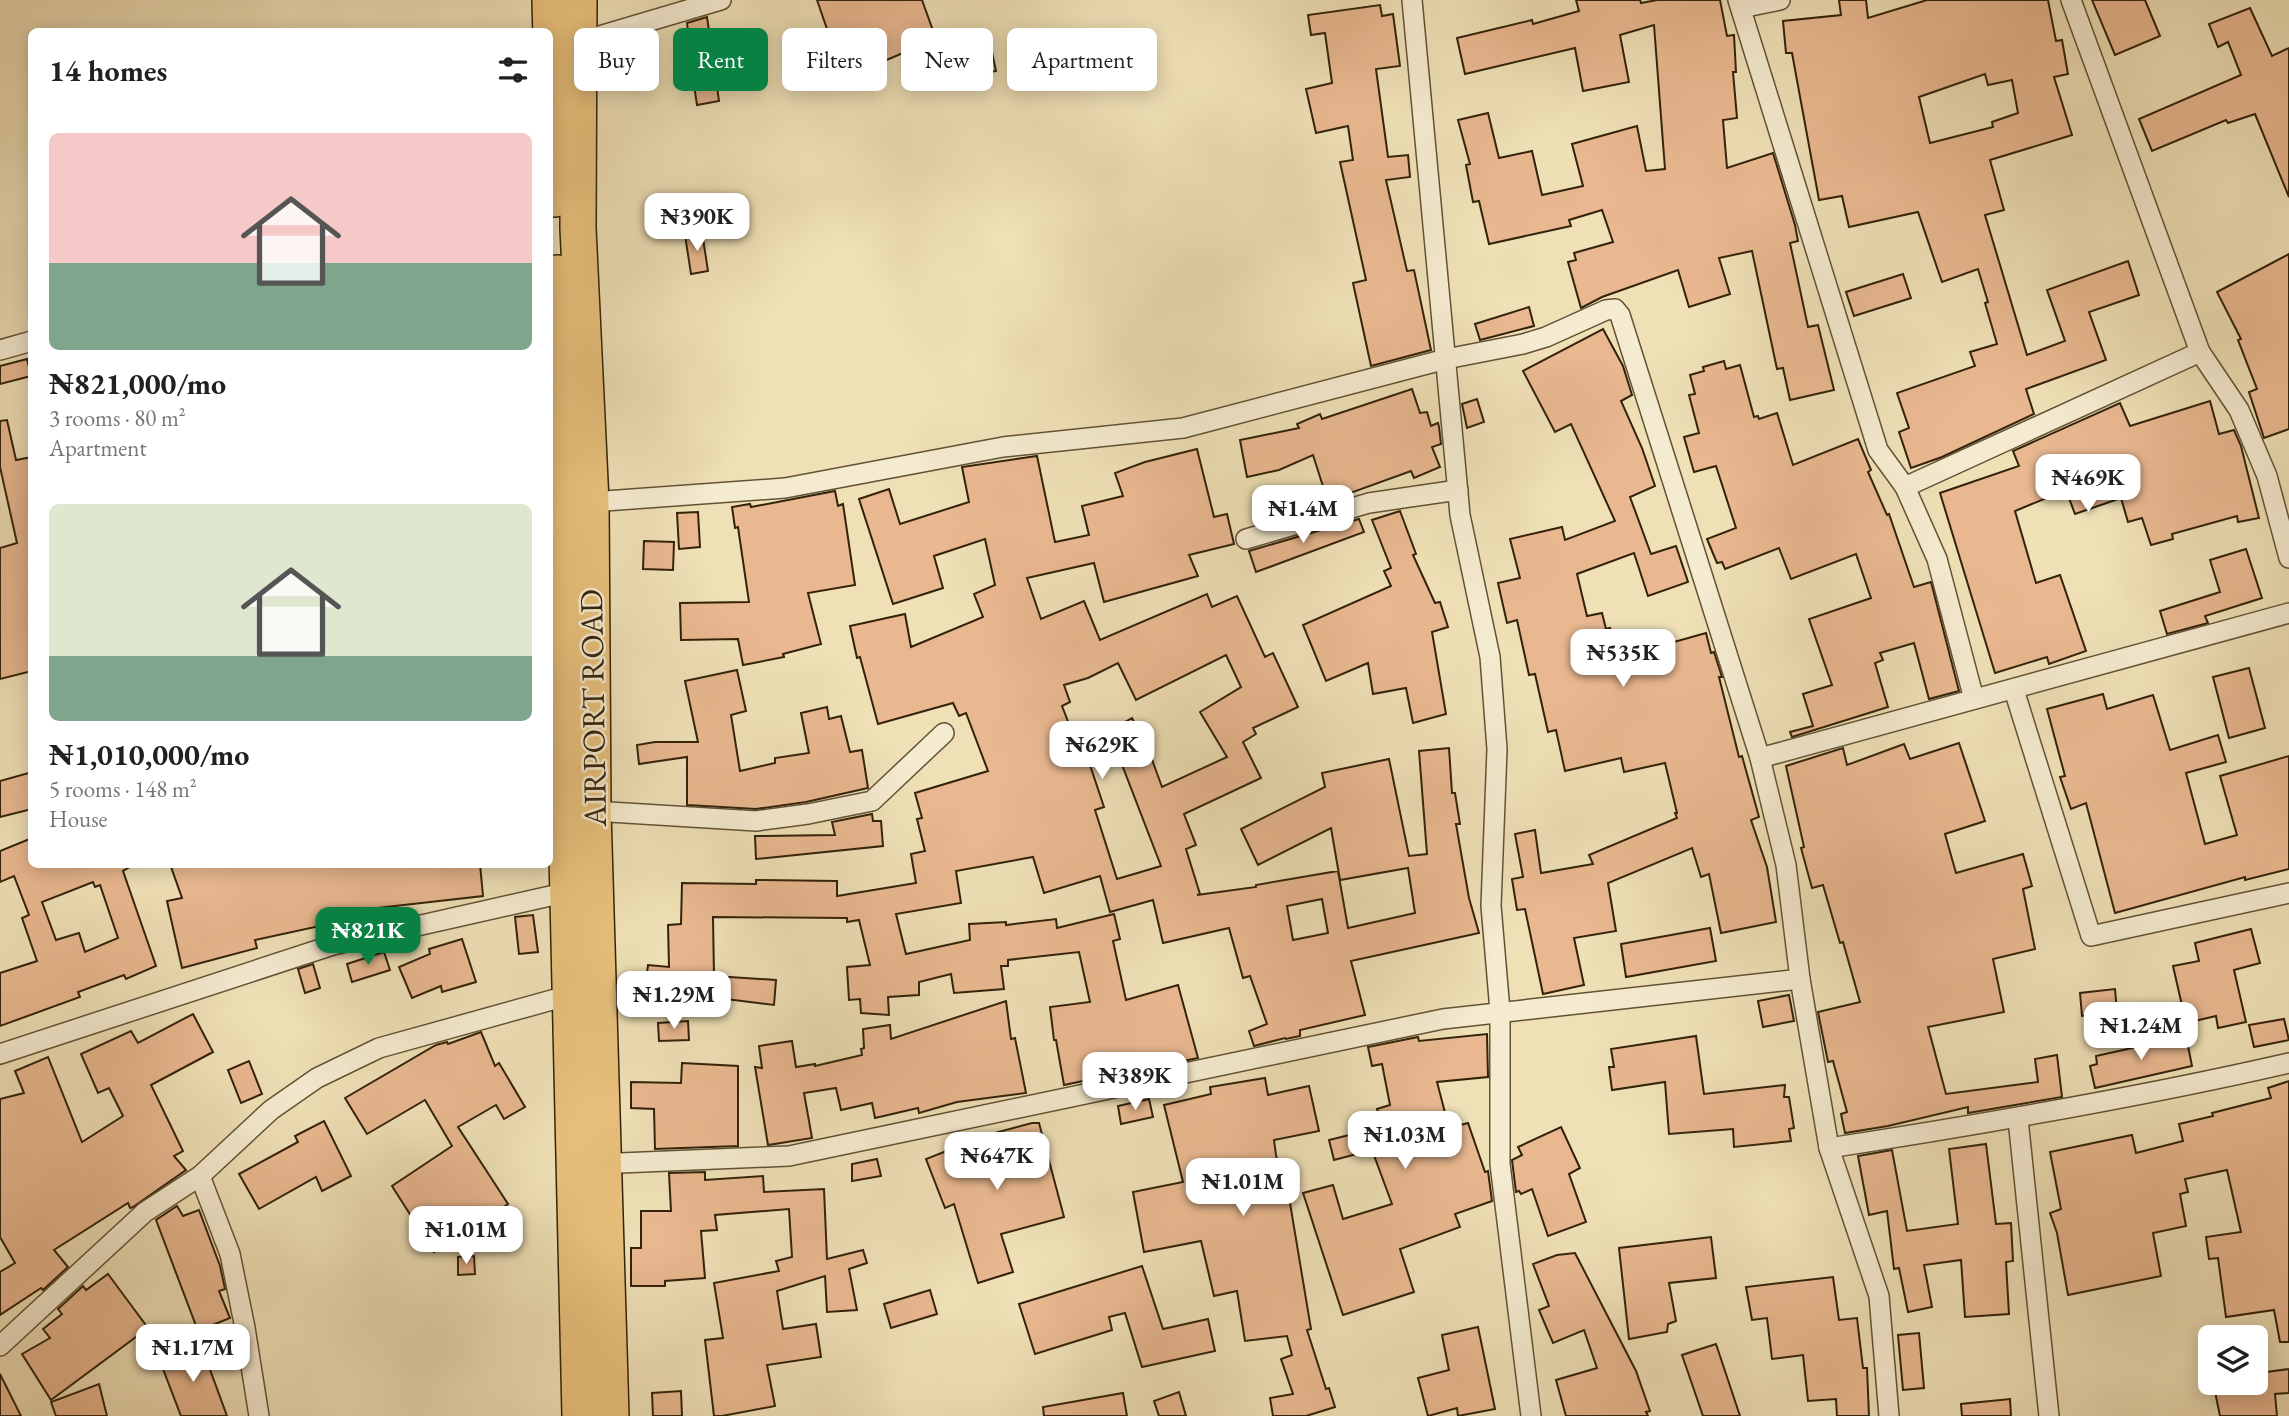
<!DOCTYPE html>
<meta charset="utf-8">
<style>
:root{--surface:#fff;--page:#f2f2f2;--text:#202124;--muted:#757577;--accent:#0b8043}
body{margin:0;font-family:"EB Garamond",serif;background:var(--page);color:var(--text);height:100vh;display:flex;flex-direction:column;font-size:26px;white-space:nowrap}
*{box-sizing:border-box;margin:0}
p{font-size:23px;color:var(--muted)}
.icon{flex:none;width:38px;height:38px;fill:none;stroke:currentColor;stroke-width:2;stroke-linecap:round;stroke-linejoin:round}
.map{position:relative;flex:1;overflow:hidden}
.sheet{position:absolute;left:28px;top:28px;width:525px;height:840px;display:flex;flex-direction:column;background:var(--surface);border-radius:10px;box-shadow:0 4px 18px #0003}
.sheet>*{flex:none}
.top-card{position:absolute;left:574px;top:28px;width:665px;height:63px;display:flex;gap:14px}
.fabs{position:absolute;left:2198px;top:1325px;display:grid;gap:14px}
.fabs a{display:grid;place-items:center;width:70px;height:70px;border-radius:10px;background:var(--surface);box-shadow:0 4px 18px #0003;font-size:35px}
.price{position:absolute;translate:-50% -60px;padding:0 16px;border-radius:14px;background:#fff;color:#222;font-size:23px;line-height:46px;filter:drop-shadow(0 2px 4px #0008)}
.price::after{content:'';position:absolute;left:50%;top:42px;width:21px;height:16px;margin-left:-10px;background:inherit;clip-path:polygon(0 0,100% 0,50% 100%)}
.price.on{background:var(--accent);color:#fff}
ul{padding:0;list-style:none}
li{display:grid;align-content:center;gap:14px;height:371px;padding:0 21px}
li span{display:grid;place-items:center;height:217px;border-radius:10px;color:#555}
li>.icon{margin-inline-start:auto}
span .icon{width:126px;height:126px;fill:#fffc;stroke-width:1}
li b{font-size:30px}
h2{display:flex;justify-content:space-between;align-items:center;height:84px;padding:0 21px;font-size:30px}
.tag{padding:0 24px;border-radius:10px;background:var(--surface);box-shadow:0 4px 18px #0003;font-size:24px;line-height:63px}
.tag.on{background:var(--accent);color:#fff}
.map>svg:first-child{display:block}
.building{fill:#e9b890;stroke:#33220a;stroke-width:2;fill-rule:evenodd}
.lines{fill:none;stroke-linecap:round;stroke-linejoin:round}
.street-casing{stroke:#625235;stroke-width:22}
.highway-casing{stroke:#33220a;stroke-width:38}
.street{stroke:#f5ebd0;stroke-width:19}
.highway{stroke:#e8c07b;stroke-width:35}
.labels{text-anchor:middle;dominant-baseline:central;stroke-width:5;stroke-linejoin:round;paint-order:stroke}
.street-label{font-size:32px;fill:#33220a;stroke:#f5ebd0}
</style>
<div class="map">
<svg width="2289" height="1416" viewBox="0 0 2289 1416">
<rect width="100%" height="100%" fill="#efe0b6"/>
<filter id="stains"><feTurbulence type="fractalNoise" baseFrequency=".00286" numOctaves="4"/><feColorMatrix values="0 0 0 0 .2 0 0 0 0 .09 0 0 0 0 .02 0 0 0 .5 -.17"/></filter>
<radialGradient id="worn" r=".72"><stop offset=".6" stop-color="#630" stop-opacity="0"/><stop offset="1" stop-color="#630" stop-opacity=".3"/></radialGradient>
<g class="building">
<path d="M817,0H922L936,39L882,62L874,45L837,58Z"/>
<path d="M1576,0H1640L1641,3L1657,0H1720L1727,36L1734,35L1736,72H1733L1737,118L1723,120L1727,168L1773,153L1795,225L1798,241L1790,243L1808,327L1818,325L1834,390L1790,400L1783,368L1777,369L1752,251L1719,258L1730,294L1689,307L1678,270L1602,297L1581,308L1568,262L1576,260L1574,253L1613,242L1602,210L1569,220L1571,226L1489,244L1479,201L1473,202L1466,165L1470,164L1458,120L1488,113L1499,158L1532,151L1542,195L1583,186L1572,144L1637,126L1646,171L1665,169L1654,25L1620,35L1629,82L1583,91L1575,48L1465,74L1457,38L1532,20L1533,24L1579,11Z"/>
<path d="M1839,0H1866L1868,18L1927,0H2048L2056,41L2062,40L2068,74L2054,77L2072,135L1990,160L2004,210L1985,215L2027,355L2065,341L2047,290L2128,261L2139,295L2089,312L2106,360L2026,389L2034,414L1942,457L1911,468L1899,432L1909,428L1897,393L1975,366L1970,352L1997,344L1985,303L1988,302L1978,269L1942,282L1918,212L1849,227L1842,196L1819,200L1792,53H1786L1783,21L1841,15ZM1985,74L1988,85L2012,80L2018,113L1992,122L1993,127L1930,143L1919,97Z"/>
<path d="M2092,0H2145L2160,36L2115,55Z"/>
<path d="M1380,5L1382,16L1393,14L1400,66L1376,69L1388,157L1408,155L1410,177L1386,180L1407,271L1414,270L1431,350L1371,366L1353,283L1366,280L1340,162L1353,160L1348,126L1316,133L1306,89L1332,83L1325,33L1311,35L1308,15Z"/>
<path d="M2250,8L2272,56L2289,48V197L2255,114L2228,123L2226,120L2152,151L2139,119L2241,75L2228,42L2218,47L2209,24Z"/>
<path d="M707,17L719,101L697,105L686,32H688L687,23Z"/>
<path d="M992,52L996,71L968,76L964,58Z"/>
<path d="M702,232L708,271L691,274L685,235Z"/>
<path d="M2289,254V429L2264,438L2249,392L2257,389L2238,340L2241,339L2217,292Z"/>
<path d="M1903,274L1911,298L1854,316L1846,292Z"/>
<path d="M1529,307L1534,326L1480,340L1475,324Z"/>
<path d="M1603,329L1623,366L1632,395L1621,401L1642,448L1655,486L1630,497L1651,554L1676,546L1688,582L1648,596L1634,553L1577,574L1587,616L1602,613L1606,629L1610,628L1617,658L1706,633L1711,653L1714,652L1722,677H1719L1739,757L1742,756L1759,817L1751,820L1767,867L1776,922L1721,933L1709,874L1701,877L1692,848L1608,883L1616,931L1574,938L1584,985L1543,994L1525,909L1517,910L1512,879L1523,877L1515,834L1535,830L1541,873L1593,864L1589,855L1677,818L1675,813H1677L1665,763L1624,772L1621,758L1565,771L1556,730L1548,732L1535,674L1529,675L1517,620L1507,623L1498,583L1520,578L1510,539L1562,527L1565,540L1615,521L1571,424L1555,432L1523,371Z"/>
<path d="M27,359L31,376L0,384V366Z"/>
<path d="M1724,361L1726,369L1740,365L1754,417L1758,416L1759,419L1777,413L1793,465L1858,439L1871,470L1868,472L1887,515L1889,514L1914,587L1931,582L1959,691L1929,699L1914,643L1880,653L1883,660L1875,663L1888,707L1792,737L1790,732L1813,726L1803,694L1832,685L1809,619L1871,598L1856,554L1791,579L1779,548L1725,569L1722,562L1717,563L1707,539L1736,528L1716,466L1694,472L1684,437L1699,433L1689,395L1695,394L1690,375L1704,371L1703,367Z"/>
<path d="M1412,389L1420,413L1427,412L1431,426L1438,423L1439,427L1441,444L1432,447L1440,467L1414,478L1411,471L1350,493L1351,496L1328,502L1313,455L1279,470L1247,477L1240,440L1299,428L1297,424L1320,414L1322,419Z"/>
<path d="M1477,399L1484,422L1467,428L1462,404Z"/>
<path d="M2210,401L2219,434L2234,430L2241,446L2259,518L2238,522L2237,516L2172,534L2173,539L2151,545L2142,518L2128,522L2121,498L2075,514L2066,490L2015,511L2036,583L2060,575L2086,651L2049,664L2047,657L1995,673L1940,493L2019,466L2013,451L2120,403L2130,426Z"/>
<path d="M7,420L16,460L32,457V671L0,679V548L17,543L0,467V421Z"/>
<path d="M1197,449L1214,517L1227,514L1234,544L1189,555L1198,576L1104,602L1094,563L1027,578L1041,619L1084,601L1100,640L1207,594L1212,607L1237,596L1265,657L1273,653L1298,707L1253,728L1256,734L1243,742L1261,778L1184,814L1196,845L1186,849L1200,894L1197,895L1256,887V885L1338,871L1348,928L1415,913L1408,868L1340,880L1331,828L1258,865L1241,829L1325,787L1322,773L1389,759L1409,856L1427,854L1419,751L1449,748L1452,793H1455L1460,824H1456L1469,898L1479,933L1351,961L1365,1015L1300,1030V1036L1286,1039L1285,1038L1254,1046L1249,1031L1267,1024L1250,976L1243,978L1229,928L1163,943L1153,900L1110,912L1100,876L1044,893L1033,857L956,871L961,903L896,914L906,954L970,940L969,924L1006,922V925L1056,919L1057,928L1114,914L1120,939L1113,941L1126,1000L1178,985L1198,1058L1149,1068L1147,1061L1101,1071L1102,1077L1064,1085L1056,1040H1054L1050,1007L1090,1002L1079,952L1008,960V966H1001L1004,989L954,993L951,974L919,982V995L888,997L889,1015L861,1013L860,999L849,1000L847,967L870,965L859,920L847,922V918L713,917L714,976L776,980L774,1005L645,989L648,965L669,967L668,925L681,924L682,883L756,884V880L837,881V896L916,883L911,854L925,851L917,819L922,818L915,793L988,771L966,713L959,716L953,703L878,724L860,657L857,658L850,626L905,614L911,647L983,617L974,594L995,585L985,539L934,556L943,588L893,604L859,499L889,489L900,524L969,502L962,467L1037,456L1055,542L1089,535L1082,506L1123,496L1115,473L1145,462ZM1226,655L1241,687L1200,712L1227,757L1162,787L1147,746L1132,718L1109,731L1161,866L1117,879L1095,810L1104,807L1083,744L1078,747L1062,706L1070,702L1064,685L1088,678L1118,663L1136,700ZM1322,899L1328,933L1293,940L1287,906Z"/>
<path d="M835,491L838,506L843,504L855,585L808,593L821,644L783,654L784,657L743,665L738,639L681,640L680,603L749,602L738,527L735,528L732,507L750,504L751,507Z"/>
<path d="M1400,511L1416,554L1413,555L1435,603L1440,602L1448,627L1432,632L1446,714L1413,723L1406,688L1373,694L1368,663L1326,681L1303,625L1391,586L1384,571L1391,568L1372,520Z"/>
<path d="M698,512L700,547L679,549L677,513Z"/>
<path d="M1359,519L1364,532L1256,572L1249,551Z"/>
<path d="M644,541L674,542L673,570L643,569Z"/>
<path d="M2246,549L2262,598L2205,616L2208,623L2167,634L2160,611L2220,592L2210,560Z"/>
<path d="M2249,668L2265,728L2229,738L2213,677Z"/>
<path d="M737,670L746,711L731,715L740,771L775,763V758L809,753L801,713L827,707L829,719L841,716L850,752L862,750L868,788L806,802L756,809L687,805V757L639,764L637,745L655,742H698L685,681Z"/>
<path d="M2103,694L2107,709L2153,695L2170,750L2218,735L2226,762L2186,773L2205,844L2237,835L2220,776L2289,756V869L2245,880V877L2115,913L2086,803L2071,809L2060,777L2065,776L2047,709Z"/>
<path d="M1959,743L1985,821L1945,834L1956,873L2023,854L2032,886L2023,889L2035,949L1993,959L2004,1012L1928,1027L1946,1094L2038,1082L2035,1059L2057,1055L2062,1097L1968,1113V1107L1888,1126L1845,1133L1841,1114L1847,1112L1833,1061L1828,1062L1818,1012L1860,1002L1843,942L1840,943L1823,885L1812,888L1801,848L1804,847L1786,766L1843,748L1847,765L1904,744L1910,759Z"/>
<path d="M32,772V809L0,817V781Z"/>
<path d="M872,814L873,821H881L883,846L756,859L755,836L835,835L832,822Z"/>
<path d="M32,838V864H135L123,871L156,966L126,979L124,975L78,992L80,997L0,1026V973L37,961L22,918L29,915L14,876L0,882V851ZM93,882L95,887L100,885L118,938L85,952L79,933L56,940L42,902Z"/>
<path d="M170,864H480L483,896L350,911L352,919L255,940L257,948L182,968L167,901L182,898Z"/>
<path d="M533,915L538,952L519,954L515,917Z"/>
<path d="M1710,928L1716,961L1626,977L1621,944Z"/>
<path d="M2251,929L2260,963L2234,970L2246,1022L2218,1028L2216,1016L2186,1023L2173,966L2199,961L2195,943Z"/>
<path d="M462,939L476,982L442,992L441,986L412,998L399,967L430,954L429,949Z"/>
<path d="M384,952L390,970L352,982L347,964Z"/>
<path d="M313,964L320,988L305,993L298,969Z"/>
<path d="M2115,989L2117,1012L2082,1016L2080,993Z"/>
<path d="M1789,995L1794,1021L1763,1027L1758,1001Z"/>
<path d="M1006,1001L1011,1039L1015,1038L1026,1093L957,1102L919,1113L918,1108L875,1118L872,1103L841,1110L836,1088L804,1093L812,1138L768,1145L755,1067L762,1068L759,1046L792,1041L796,1067L815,1064V1066L862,1055L861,1049L864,1048L863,1029L890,1025L891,1039Z"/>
<path d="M193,1014L213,1052L151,1085L183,1151L174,1156L186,1170L133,1207L130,1208L128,1203L54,1250L68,1267L43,1290L41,1288L0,1315V1272L15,1263L0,1237V1099L24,1093L15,1071L48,1057L82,1142L123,1116L109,1088L98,1093L81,1054L131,1031L138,1043Z"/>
<path d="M2284,1019L2289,1040L2254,1047L2249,1025Z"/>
<path d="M688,1021L689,1040L659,1041L658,1023Z"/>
<path d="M481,1032L495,1066L499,1063L525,1107L504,1119L496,1105L458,1127L508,1204L434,1252L392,1186L452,1146L425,1100L367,1134L345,1098L436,1045L447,1042L448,1044Z"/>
<path d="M1487,1034L1488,1077L1437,1082L1449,1128L1468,1123L1485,1172L1488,1171L1492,1201L1455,1214L1460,1227L1400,1249L1414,1292L1343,1315L1303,1193L1333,1185L1343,1219L1392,1204L1372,1150L1334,1160L1329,1140L1382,1127L1377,1109L1390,1105L1382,1064L1372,1066L1368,1047L1418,1037L1419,1041Z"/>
<path d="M1696,1036L1704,1094L1785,1085L1784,1097H1789L1794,1128L1789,1129L1791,1141L1734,1147L1733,1129L1669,1134L1665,1082L1612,1090L1609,1067H1614L1611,1049Z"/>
<path d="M2186,1036L2192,1066L2095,1088L2090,1066L2097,1064L2096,1056Z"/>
<path d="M249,1061L262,1094L241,1103L228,1070Z"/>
<path d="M682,1063L738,1066V1146L655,1149L654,1109L631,1108V1082L681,1083Z"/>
<path d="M1265,1078L1268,1095L1309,1086L1319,1131L1274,1140L1276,1155L1287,1198L1289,1197L1311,1329L1307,1330L1326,1389L1329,1388L1335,1407L1306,1416H1273L1270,1398L1293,1394L1281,1359L1292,1355L1287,1336L1245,1341L1237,1291L1214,1296L1201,1241L1144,1252L1133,1192L1183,1182L1164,1105L1211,1094L1210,1087Z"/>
<path d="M2289,1081V1342H2280L2274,1310L2226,1317L2218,1258L2209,1259L2206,1237L2241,1232L2227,1170L2185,1179L2188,1192L2180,1194L2186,1226L2153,1233L2161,1276L2068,1295L2057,1233L2050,1213L2061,1209L2050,1152L2132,1135L2136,1153L2183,1141L2179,1124L2213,1116L2212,1113L2271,1098L2268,1088Z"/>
<path d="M1149,1099L1153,1117L1121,1124L1118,1106Z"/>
<path d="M324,1121L351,1176L322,1191L316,1177L259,1209L239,1174L298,1142L295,1136Z"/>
<path d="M1032,1123H1039L1064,1217L1001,1234L1013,1272L978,1283L954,1204L945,1208L926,1159L962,1145L961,1141L980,1134V1137Z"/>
<path d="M1561,1127L1580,1168L1569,1174L1586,1222L1548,1236L1532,1189L1521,1194L1519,1191L1516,1192L1512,1160L1522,1155L1518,1147Z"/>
<path d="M1986,1144L1996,1224L2011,1223L2013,1261L2006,1262L2009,1314L1965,1317L1961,1260L1924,1265L1932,1307L1908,1312L1899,1268L1894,1269L1887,1211L1869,1215L1858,1156L1892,1150L1907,1231L1958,1224L1949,1149Z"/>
<path d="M877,1159L881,1176L852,1181V1164Z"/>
<path d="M705,1172V1180L763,1176L764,1192L824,1189L827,1259L863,1250L867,1263L849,1269L857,1310L827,1312L825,1276L777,1291L783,1329L816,1324L821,1357L767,1365L775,1406L722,1416H714L705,1340L723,1338L714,1283L779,1271L776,1261L792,1257L789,1209L715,1215L717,1230L701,1231L705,1278L665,1281V1286H631V1248H641V1211H671L669,1173Z"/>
<path d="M177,1206L183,1216L199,1210L220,1266L225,1289L219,1291L230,1318L198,1331L156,1220Z"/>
<path d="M1711,1237L1716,1278L1669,1283L1676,1321L1668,1324L1667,1332L1629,1339L1619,1248Z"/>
<path d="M1575,1253L1636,1371L1650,1411L1646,1412L1648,1416H1566L1556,1380L1597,1368L1584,1330L1553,1343L1539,1310L1549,1306L1533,1264L1557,1255Z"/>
<path d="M474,1256L475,1274L458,1275V1257Z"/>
<path d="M1142,1266L1163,1329L1208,1319L1215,1351L1142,1367L1125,1313L1109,1317L1112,1330L1035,1354L1019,1304Z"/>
<path d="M108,1274L148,1328L51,1400L22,1354L50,1338L43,1329L62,1314L58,1309L83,1286L86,1290Z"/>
<path d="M1833,1277L1839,1320L1857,1318L1863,1368H1867L1869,1416H1837L1836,1399L1808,1401L1803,1355L1772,1359L1767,1318L1752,1320L1746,1287Z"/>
<path d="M930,1290L937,1314L891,1328L884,1304Z"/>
<path d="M1478,1327L1495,1409L1458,1416L1457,1408L1428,1416L1418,1378L1449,1370L1442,1335Z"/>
<path d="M1919,1333L1924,1388L1903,1390L1898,1335Z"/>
<path d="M1716,1344L1740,1416H1703L1682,1355Z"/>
<path d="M201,1345L227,1416H181L160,1361Z"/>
<path d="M2289,1369V1393L2275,1394L2277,1416H2220L2213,1382H2260L2258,1373Z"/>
<path d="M0,1374L21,1416H0Z"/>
<path d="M99,1384L107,1416H56L51,1402Z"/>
<path d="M681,1391L682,1416H653L652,1393Z"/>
<path d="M1179,1392L1186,1416H1159L1154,1401Z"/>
<path d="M1123,1393L1127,1416H1044L1043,1407Z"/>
<path d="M2010,1399L2011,1416H1962L1961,1404Z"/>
</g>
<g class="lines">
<g class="street-casing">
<g id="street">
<path d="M1412,0L1460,515L1490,657L1497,749L1491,906L1500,1011V1164L1531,1416"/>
<path d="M1738,0L1878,450L1905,487L1937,559L1974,699"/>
<path d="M2071,0L2200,352L2239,410L2267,476L2289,558"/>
<path d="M1741,8L1780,0"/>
<path d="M579,42L721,0"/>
<path d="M0,350L32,341"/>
<path d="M1905,487L2200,352"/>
<path d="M591,502L785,488L1003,447L1183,428L1446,359L1523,344L1546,337L1606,310L1615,309L1620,315L1760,758L1786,865L1800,979"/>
<path d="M1246,539L1369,503L1458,490"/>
<path d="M2014,690L2091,936L2289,893"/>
<path d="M1760,758L2289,613"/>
<path d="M593,811L756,821L808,814L872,801L944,733"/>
<path d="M0,1054L333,945L568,892"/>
<path d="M2018,1119L2049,1416"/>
<path d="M1829,1148C1984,1124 2137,1098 2289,1063"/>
<path d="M596,1164L789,1156L1443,1019L1800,979L1829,1148L1879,1296L1889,1416"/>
<path d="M200,1176L230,1254L245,1328L259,1416"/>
<path d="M0,1346L145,1212L200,1176L271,1110L317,1078L379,1048L570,995"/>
</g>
</g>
<g class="highway-casing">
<g id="highway">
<path d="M550,0L555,199"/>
<path d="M579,0L578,228L591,502L593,811L611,1416"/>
<path d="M557,273L560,553L580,1416"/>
</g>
</g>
<use href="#street" class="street"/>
<use href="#highway" class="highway"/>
</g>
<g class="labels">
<g class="street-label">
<text transform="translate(593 708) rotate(-91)">AIRPORT ROAD</text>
</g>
</g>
<rect width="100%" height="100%" filter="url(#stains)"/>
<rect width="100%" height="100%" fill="url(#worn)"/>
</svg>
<div class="fabs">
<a><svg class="icon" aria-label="layers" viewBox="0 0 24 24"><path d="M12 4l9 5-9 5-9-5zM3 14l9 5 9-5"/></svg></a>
</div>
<b class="price" style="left:697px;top:253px">₦390K</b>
<b class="price" style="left:2088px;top:514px">₦469K</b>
<b class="price" style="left:1303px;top:545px">₦1.4M</b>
<b class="price" style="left:1623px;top:689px">₦535K</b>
<b class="price" style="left:1102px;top:781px">₦629K</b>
<b class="price on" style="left:368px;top:967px">₦821K</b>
<b class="price" style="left:674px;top:1031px">₦1.29M</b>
<b class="price" style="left:2141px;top:1062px">₦1.24M</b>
<b class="price" style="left:1135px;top:1112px">₦389K</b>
<b class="price" style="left:1405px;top:1171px">₦1.03M</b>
<b class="price" style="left:997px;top:1192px">₦647K</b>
<b class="price" style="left:1243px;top:1218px">₦1.01M</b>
<b class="price" style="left:466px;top:1266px">₦1.01M</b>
<b class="price" style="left:193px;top:1384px">₦1.17M</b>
<div class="top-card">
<a class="tag">Buy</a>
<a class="tag on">Rent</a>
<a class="tag">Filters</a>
<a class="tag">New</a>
<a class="tag">Apartment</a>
</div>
<section class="sheet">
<h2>14 homes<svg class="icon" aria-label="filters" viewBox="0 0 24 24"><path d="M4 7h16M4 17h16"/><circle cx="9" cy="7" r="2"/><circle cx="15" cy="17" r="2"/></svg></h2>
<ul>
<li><span style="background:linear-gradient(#f6c9c9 60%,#7fa58c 0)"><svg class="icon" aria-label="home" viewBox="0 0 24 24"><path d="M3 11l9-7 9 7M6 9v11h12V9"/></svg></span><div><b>₦821,000/mo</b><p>3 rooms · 80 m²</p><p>Apartment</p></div></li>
<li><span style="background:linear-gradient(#dfe7d0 70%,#7fa58c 0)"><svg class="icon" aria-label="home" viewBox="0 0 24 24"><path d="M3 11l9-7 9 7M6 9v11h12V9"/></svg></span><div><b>₦1,010,000/mo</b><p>5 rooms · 148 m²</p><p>House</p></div></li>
</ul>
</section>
</div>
